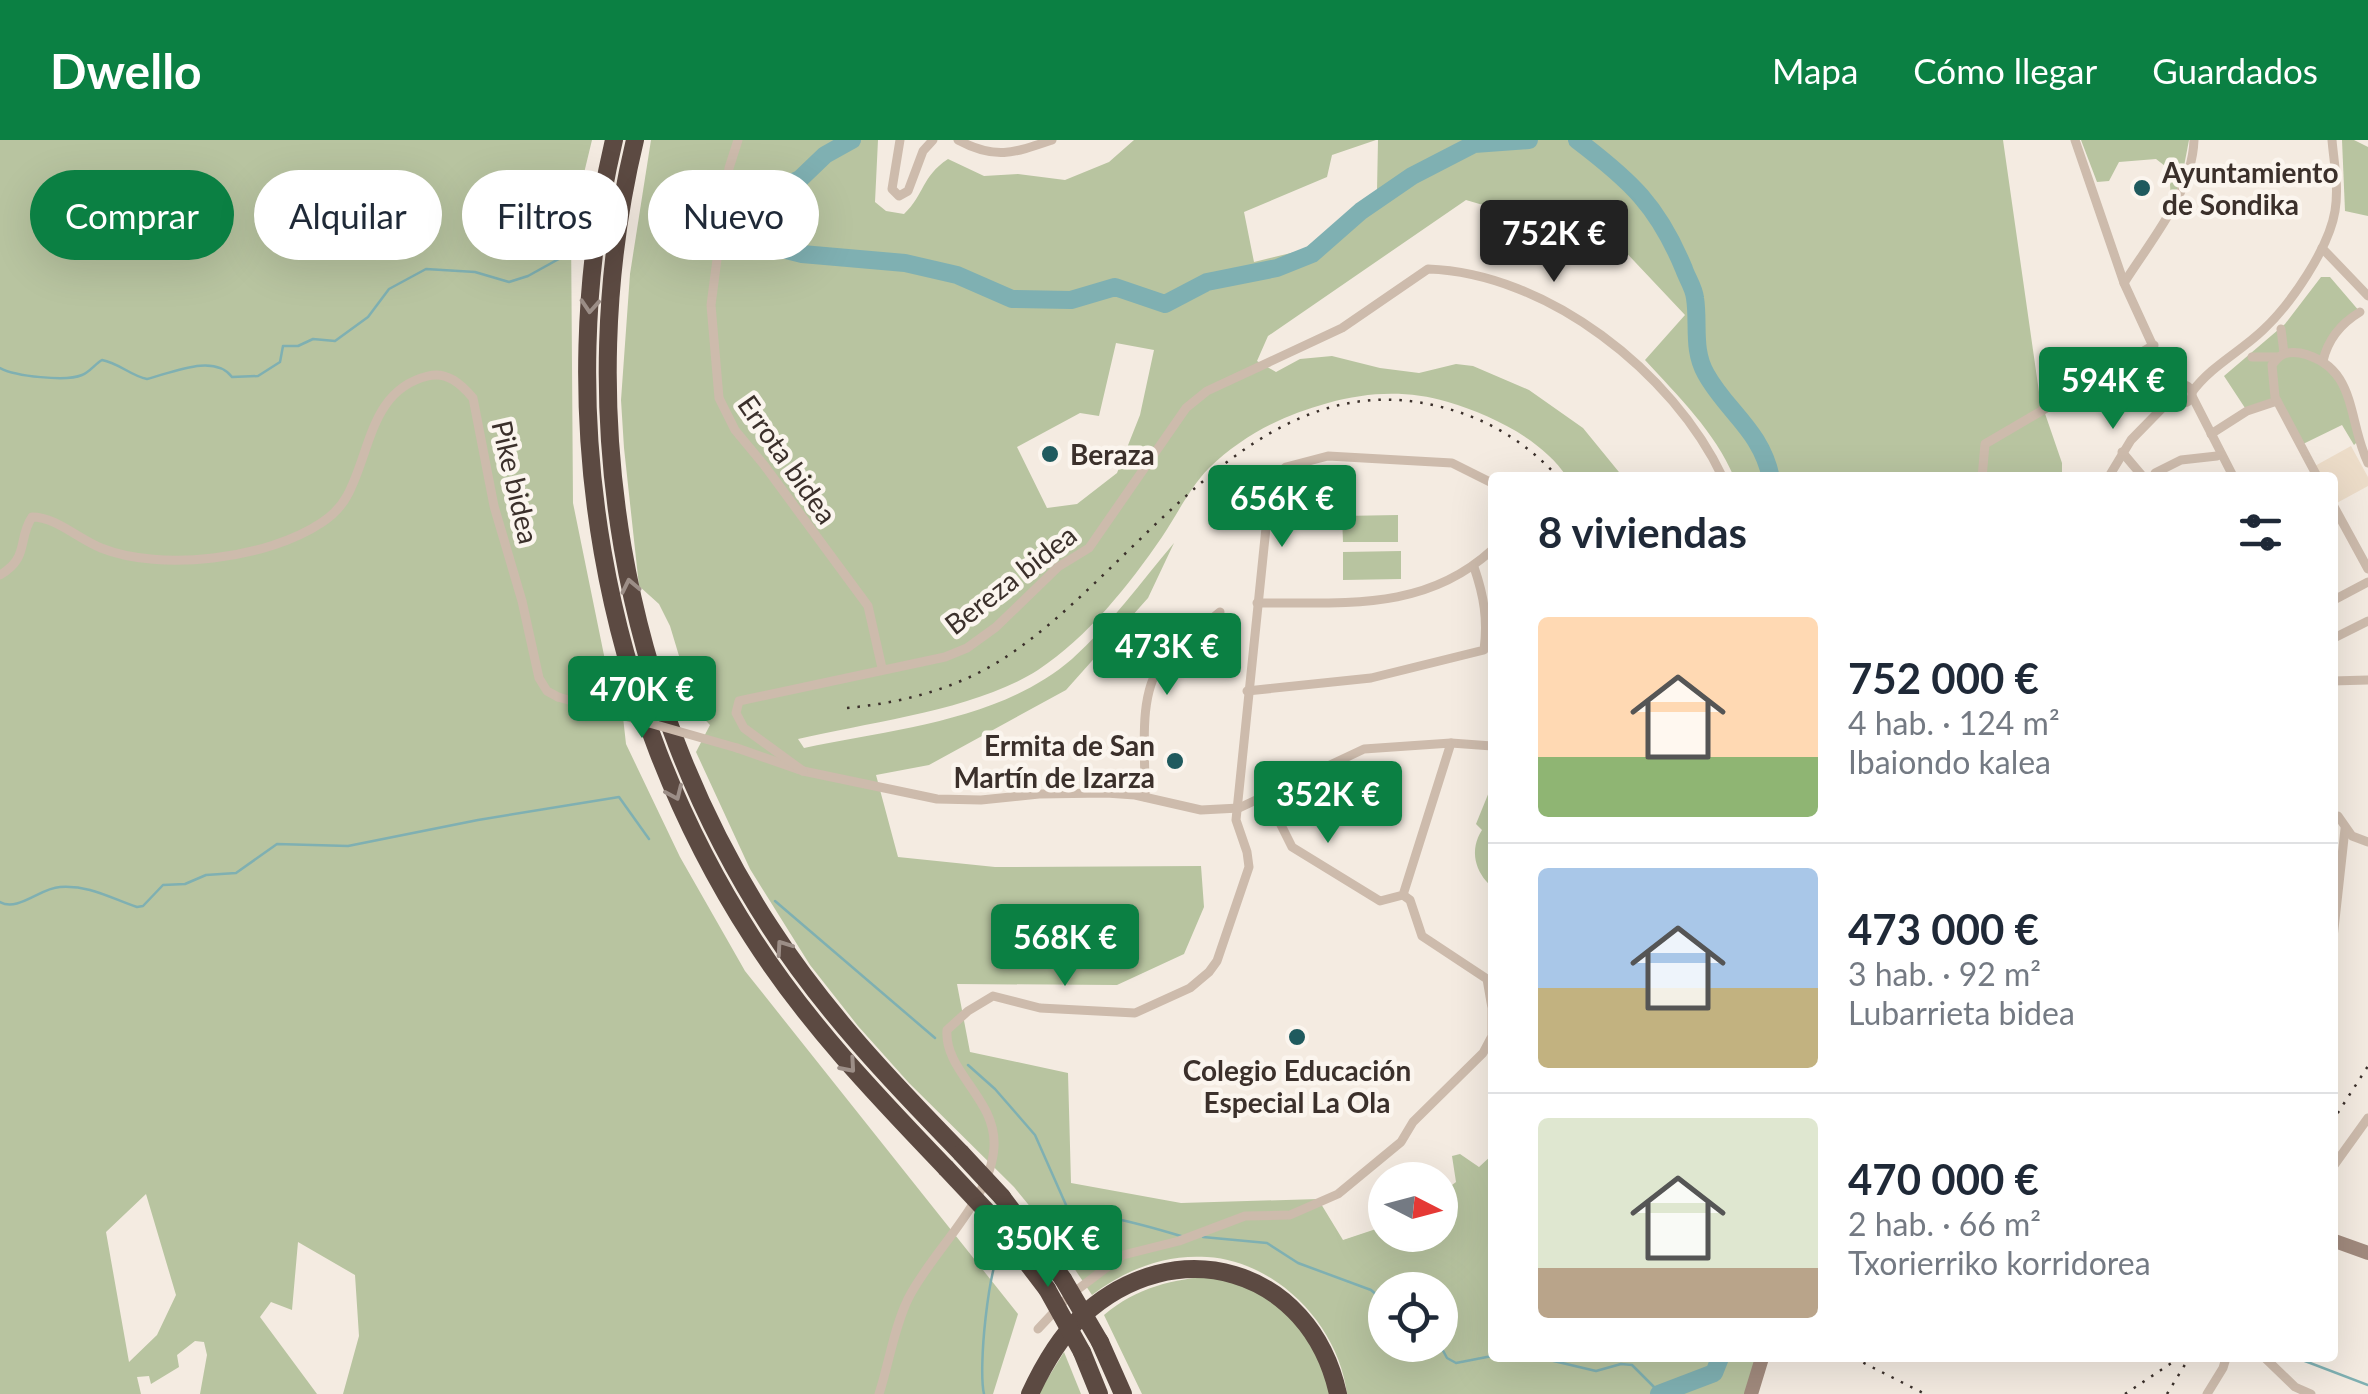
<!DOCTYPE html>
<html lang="es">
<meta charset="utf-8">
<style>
:root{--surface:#fff;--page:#f2f2f3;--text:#1f2937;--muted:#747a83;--line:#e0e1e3;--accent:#0b8043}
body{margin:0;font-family:Lato,sans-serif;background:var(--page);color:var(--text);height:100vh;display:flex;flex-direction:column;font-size:38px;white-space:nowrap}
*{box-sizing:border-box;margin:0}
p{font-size:32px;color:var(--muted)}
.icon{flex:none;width:55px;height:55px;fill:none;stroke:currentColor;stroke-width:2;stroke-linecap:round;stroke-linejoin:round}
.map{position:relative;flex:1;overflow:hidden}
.sheet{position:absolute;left:1488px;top:332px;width:850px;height:890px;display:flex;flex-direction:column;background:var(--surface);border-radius:10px;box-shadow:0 10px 40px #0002}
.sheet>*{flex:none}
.top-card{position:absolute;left:30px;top:30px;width:950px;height:90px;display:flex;gap:20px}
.needle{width:65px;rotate:96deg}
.tools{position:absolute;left:1368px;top:1022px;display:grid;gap:20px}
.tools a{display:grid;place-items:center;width:90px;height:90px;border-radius:50%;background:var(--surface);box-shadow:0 10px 40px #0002;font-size:50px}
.price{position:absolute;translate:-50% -85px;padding:0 22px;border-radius:10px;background:var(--accent);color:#fff;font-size:32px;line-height:65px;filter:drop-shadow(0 2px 5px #0008)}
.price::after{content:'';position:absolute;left:50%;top:60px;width:30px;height:22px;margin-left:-15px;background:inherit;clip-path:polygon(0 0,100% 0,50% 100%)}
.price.on{background:#222;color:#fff}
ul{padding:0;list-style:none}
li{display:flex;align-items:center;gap:30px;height:250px;padding:0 50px}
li+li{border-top:2px solid var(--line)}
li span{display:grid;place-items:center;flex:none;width:280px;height:200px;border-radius:10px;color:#555}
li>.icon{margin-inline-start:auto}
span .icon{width:120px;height:120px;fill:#fffc;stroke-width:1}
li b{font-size:42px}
h2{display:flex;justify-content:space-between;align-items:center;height:120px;padding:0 50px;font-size:42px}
.pill{padding:0 35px;border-radius:45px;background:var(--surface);box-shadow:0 10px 40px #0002;font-size:35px;line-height:90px}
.pill.on{background:var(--accent);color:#fff}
header{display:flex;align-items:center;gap:60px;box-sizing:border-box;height:140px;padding:0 50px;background:var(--accent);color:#fff}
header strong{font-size:48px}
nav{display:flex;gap:55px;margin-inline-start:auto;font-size:35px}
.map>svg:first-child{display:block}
.green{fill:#b8c4a0;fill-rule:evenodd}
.plaza{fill:#ecdcc8}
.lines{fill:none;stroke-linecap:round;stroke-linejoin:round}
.stream{stroke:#7fb0b2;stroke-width:2.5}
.river{stroke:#7fb0b2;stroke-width:18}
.street{stroke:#cdbbac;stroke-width:9}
.secondary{stroke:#a18a7d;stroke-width:14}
.highway{stroke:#5c4a42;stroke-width:18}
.rail{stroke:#3b302b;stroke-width:2.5;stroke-dasharray:2.5 8;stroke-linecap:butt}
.street-bridge{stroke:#cdbbac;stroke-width:9}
.highway-bridge{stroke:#5c4a42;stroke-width:18}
.oneway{stroke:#9c8e87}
.poi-dot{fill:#1f5a5e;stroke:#fbf5ee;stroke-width:4}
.labels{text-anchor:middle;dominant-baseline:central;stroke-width:9;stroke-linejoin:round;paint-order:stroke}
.poi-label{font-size:28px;font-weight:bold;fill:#3b302b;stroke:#fbf5ee;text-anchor:start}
.street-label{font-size:28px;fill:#3b302b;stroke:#fbf5ee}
</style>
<header>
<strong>Dwello</strong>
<nav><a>Mapa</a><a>Cómo llegar</a><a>Guardados</a></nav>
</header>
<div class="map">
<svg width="2368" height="1254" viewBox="0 0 2368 1254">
<rect width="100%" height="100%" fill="#f4ebe1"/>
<g class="green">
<path d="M0,0H592L571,87L573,363L606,525L622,568L626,604L680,717L745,831L1018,1174L993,1254H343L359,1196L355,1135L298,1102L292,1170L271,1162L260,1177L317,1254H200L207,1215L204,1202L195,1201L177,1215L179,1227L151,1244L149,1236L137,1237L141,1254H0ZM146,1054L176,1155L157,1195L129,1222L106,1092Z"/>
<path d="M651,0H878L875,62L886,71L904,74C925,54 921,37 948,19L984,36L1018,34L1065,40L1109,22L1134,0H1376L1332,15L1327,37L1244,72L1254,122L1303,110L1377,51L1378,0H2003L2040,259L2062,323V337H1734C1715,292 1678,256 1645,220L1685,175L1619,105L1466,60L1268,196L1257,221L1276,232L1300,219L1332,216L1380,228L1419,233L1456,224L1473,226L1529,250L1583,288L1623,337H1567C1542,299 1491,275 1448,262C1407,250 1368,252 1328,263C1283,275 1243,295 1209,328C1190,347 1177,375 1162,397C1129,445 1088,497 1038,530C976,570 870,582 798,599L804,608C893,589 1000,581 1072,519C1110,485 1141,442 1174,403L1148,458L1066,550L929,625L876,635L898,717L995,727L1201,726L1204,767L1184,814L1117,845L957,844L970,912L1068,933L1071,1043L1181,1063L1318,1059L1343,1100L1385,1086V1095H1440V1054L1456,1042L1452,1016L1460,1014L1479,1027L1492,1015V1218H1756L1745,1254H1347C1339,1186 1277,1121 1207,1117C1164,1114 1125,1130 1092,1155L1046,1086L1014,1047L909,943L858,886L810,825L750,729L696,612L710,585L695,569L670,486L659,464L639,446L624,308L621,260L630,134ZM1116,203L1154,210L1140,275L1117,333L1077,364L1047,368L1017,307L1080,273L1099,276ZM1385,1150H1440V1205H1385Z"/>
<path d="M2081,0H2189L2180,47L2171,60L2169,29L2156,19L2119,22L2109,41L2097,42Z"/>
<path d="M2342,0H2354L2368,7V76L2345,71Z"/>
<path d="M2321,137H2330L2360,172L2347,180L2323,221L2340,240L2360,299L2354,305L2342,285L2301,305L2275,257L2247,271L2224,236L2285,184Z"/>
<path d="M1398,375V402H1343L1342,376Z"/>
<path d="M1401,411V439L1343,440V412Z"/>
<path d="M1489,652L1492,653V747C1475,732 1469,710 1482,690L1476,684Z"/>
<path d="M1215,1136C1254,1148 1289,1166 1312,1202C1321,1217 1325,1237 1332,1254H1142L1104,1175C1137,1147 1173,1139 1215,1136Z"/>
<path d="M1064,1212L1081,1254H1038Z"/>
</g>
<path class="plaza" d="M2351,306L2368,337V346L2335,364L2332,338L2319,337L2313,327Z"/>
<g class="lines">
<g class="stream">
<path d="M0,228C15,236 66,242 82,235C90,232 95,224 102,220C119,223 131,236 147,239C171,233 214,213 232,237L258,236L280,222L283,206H298L313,199L335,201L368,177L389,149L426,129L475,132L509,142L528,136L584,105"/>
<path d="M775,761L935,898"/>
<path d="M0,762C18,772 40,748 60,747C90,745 110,758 137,767L143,766L163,745L185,744L206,735L236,733L277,704L348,706L478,680L619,657L649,699"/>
<path d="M968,925L995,949L1035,995L1070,1074"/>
<path d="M1033,1082C1082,1065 1133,1082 1181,1096"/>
<path d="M1203,1097L1267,1103L1298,1123L1371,1150L1385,1162"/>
<path d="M1440,1205L1447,1218L1456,1223L1492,1216"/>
<path d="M1541,1218L1596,1231L1621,1224L1632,1225L1660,1253"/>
<path d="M2297,1218L2368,1245"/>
<path d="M984,1254C978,1229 988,1125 1003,1104"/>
</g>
<g class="river">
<path d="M852,0L825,15L800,39L759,58L745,85L756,97L778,108L802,114L905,123L957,135L1012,159L1071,160L1115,147L1165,164L1207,142L1277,128L1312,114L1361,71L1412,36L1474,4L1529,0"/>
<path d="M1577,0C1631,41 1658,66 1684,129C1687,138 1694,148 1695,158C1699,183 1692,210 1706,234C1727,272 1761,290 1771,338"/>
<path d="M1659,1254L1714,1233L1720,1218"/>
</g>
<g class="street">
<path d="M738,0L729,28L711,165L719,258L735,290L764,325L868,466L882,528"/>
<path d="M900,0L892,49L899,56L908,51L923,11L933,0"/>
<path d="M958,0C995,20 1014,13 1052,0"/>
<path d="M2075,0L2124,143L2174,252"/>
<path d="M2322,108L2368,156"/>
<path d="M2124,143C2151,100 2192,53 2194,0"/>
<path d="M2281,189L2284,213"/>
<path d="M2252,217H2278"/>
<path d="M2323,221C2328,199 2340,184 2360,172"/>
<circle cx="2183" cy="254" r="9"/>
<path d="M2192,252C2211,226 2240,212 2263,190C2291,164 2329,108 2335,71C2339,47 2334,23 2332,0"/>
<path d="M2192,256L2234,338"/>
<path d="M2211,294L2247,271L2277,261"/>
<path d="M2122,312L2144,338"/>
<path d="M1982,338L1985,304L2154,205"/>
<path d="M2108,338L2131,300L2174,256"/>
<path d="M2158,338L2155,333L2181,320L2217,316"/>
<path d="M2318,338L2275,257L2272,225C2280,214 2286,211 2300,213C2358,226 2347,280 2368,323"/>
<path d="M2332,363L2368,429"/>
<path d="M0,435C30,417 17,400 32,377C56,377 78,399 101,408C161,432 267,419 321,383C332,376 341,367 347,356C371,312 370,250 428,236C447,231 461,244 473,258L494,366L522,461L539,538L547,551L558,557"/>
<path d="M2332,461L2368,442"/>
<path d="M1257,463C1344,462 1424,472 1492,410"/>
<path d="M2332,499L2368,481"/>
<path d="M2332,541L2368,540"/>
<path d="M1247,551L1371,538L1484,510C1488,480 1484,456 1474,427"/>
<path d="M737,608L803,631L937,659L981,660L1039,654L1106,653L1135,655L1201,670L1239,668L1364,609L1451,603L1492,606"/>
<path d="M803,631L744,588L736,573L739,561L945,517L967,508L996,487L1058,427L1089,408L1186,268L1207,251L1342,188L1428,129C1547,133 1673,232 1723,338"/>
<path d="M1266,655L1292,707L1380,761L1403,755L1451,603"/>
<path d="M1145,657C1146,618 1137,556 1161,525C1177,505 1201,488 1220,472"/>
<path d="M2332,676H2338L2352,696L2368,702"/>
<path d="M2332,807L2345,689"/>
<path d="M2332,1028L2368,978"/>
<path d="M1038,1189L1069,1156L1123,1115L1179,1101L1245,1076L1290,1075L1338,1054L1401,1002L1413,982L1483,913L1492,896V868L1487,839L1422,796L1410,760L1403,755"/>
<path d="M2265,1218L2295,1247L2311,1254"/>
<path d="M879,1254C889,1223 894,1188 908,1159C931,1112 991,1061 994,1007C997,959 944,932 947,890L968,871L993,856L1040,868L1135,873L1190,848L1209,832L1217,821L1249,727L1247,712L1236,680L1271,339L1286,327L1328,316L1452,323L1492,343"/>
<path d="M2207,1254L2223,1228L2226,1218"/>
</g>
<g class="secondary">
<path d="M2332,1100L2368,1113"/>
<path d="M1751,1254L1762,1218"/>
</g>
<g class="highway">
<path d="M614,0C550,270 602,564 752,797C807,883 876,955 946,1028"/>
<path d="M635,0C571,266 621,558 770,787C824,871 892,942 961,1013"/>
<path d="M1002,1057L1063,1139"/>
<path d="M992,1077L1047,1149"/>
<path d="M1100,1202L1123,1254"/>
<path d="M1082,1212L1099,1254"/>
<path d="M1030,1254C1043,1226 1059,1198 1081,1177C1175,1089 1310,1127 1338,1254"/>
</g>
<g class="rail">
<path d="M847,568C900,563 952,550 998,522C1136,437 1249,220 1437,266C1485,277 1525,301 1559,338"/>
<path d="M2332,982L2368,926"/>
<path d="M1854,1218L1925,1254"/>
<path d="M2125,1254L2179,1218"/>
<path d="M2167,1254L2189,1218"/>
</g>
<path class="street-bridge" d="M558,557L737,608"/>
<g class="highway-bridge">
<path d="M961,1013L1002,1057"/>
<path d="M946,1028L992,1077"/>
<path d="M1063,1139L1100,1202"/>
<path d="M1047,1149L1082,1212"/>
</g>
</g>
<defs><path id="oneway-chevron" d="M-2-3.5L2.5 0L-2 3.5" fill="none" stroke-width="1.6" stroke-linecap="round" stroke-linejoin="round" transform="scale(2.5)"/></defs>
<g class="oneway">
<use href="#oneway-chevron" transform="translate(590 166) rotate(94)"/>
<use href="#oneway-chevron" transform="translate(630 446) rotate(-102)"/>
<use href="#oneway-chevron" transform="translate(675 653) rotate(66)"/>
<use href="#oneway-chevron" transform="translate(783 807) rotate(-125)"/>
<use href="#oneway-chevron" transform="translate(849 926) rotate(49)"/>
</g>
<g class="poi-dot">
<circle cx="2142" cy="48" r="10"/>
<circle cx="1050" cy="314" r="10"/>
<circle cx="1175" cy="621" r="10"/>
<circle cx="1297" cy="897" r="10"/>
</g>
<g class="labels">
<g class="poi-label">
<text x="2162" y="32">Ayuntamiento<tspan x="2162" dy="32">de Sondika</tspan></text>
<text x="1070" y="314">Beraza</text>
<text x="1155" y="605" text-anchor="end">Ermita de San<tspan x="1155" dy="32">Martín de Izarza</tspan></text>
<text x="1297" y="930" text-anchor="middle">Colegio Educación<tspan x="1297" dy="32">Especial La Ola</tspan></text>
</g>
<g class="street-label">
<text transform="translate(788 319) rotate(55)">Errota bidea</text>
<text transform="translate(516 342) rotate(77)">Pike bidea</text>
<text transform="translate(1010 439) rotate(-38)">Bereza bidea</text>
</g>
</g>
</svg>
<div class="tools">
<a><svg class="needle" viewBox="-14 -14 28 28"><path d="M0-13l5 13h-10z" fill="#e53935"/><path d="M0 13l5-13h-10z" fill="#747a83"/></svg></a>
<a><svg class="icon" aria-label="locate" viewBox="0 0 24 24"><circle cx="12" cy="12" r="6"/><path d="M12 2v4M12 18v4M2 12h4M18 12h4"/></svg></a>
</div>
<b class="price on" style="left:1554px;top:145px">752K €</b>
<b class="price" style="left:2113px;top:292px">594K €</b>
<b class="price" style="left:1282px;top:410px">656K €</b>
<b class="price" style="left:1167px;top:558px">473K €</b>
<b class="price" style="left:642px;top:601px">470K €</b>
<b class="price" style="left:1328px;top:706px">352K €</b>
<b class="price" style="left:1065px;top:849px">568K €</b>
<b class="price" style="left:1048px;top:1150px">350K €</b>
<div class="top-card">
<a class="pill on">Comprar</a>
<a class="pill">Alquilar</a>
<a class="pill">Filtros</a>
<a class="pill">Nuevo</a>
</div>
<section class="sheet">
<h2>8 viviendas<svg class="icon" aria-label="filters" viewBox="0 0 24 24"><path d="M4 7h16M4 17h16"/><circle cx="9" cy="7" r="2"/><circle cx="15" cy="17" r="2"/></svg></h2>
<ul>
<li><span style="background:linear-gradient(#ffd9b3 70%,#8fb573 0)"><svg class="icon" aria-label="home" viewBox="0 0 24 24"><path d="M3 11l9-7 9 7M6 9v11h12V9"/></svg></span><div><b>752 000 €</b><p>4 hab. · 124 m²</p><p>Ibaiondo kalea</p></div></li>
<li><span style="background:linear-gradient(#a9c7e8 60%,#c2b280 0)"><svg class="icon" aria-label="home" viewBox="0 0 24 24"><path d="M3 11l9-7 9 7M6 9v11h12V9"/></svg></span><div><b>473 000 €</b><p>3 hab. · 92 m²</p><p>Lubarrieta bidea</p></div></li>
<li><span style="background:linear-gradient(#dfe7d0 75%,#b9a48a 0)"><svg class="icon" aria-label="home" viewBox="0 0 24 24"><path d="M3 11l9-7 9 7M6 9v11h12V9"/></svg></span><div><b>470 000 €</b><p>2 hab. · 66 m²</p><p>Txorierriko korridorea</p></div></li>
</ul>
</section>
</div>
